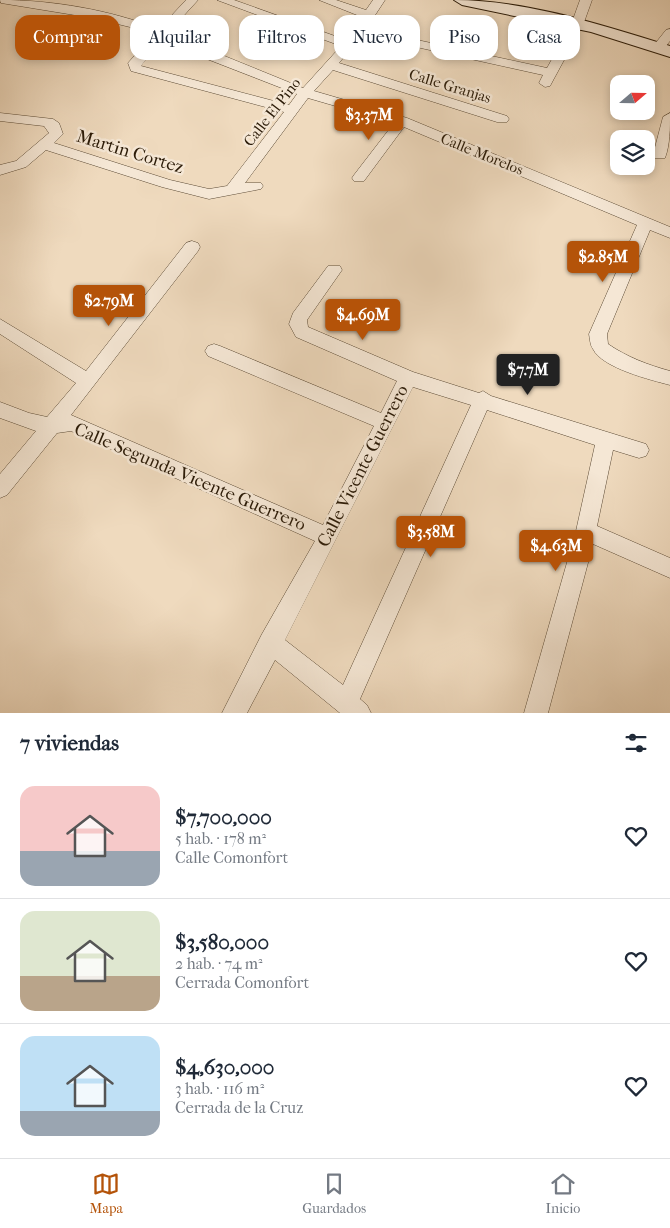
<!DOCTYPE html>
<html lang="es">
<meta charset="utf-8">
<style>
:root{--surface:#fff;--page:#f2f2f3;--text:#1f2937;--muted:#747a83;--line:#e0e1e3;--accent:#b45309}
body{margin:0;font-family:"IM FELL French Canon",serif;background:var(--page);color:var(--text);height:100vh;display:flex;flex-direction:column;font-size:19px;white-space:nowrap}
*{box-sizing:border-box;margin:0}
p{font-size:16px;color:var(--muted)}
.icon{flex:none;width:28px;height:28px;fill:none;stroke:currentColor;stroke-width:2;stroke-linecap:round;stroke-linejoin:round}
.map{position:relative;height:713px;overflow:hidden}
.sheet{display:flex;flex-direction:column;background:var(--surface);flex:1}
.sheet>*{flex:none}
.top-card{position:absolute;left:15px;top:15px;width:640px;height:45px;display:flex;gap:10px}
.needle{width:32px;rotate:70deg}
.tools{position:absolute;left:610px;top:75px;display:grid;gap:10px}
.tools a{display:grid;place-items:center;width:45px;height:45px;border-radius:10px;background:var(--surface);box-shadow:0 2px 8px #0003;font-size:25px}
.price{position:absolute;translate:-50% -42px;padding:0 11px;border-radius:5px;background:var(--accent);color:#fff;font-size:16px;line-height:32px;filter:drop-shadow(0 1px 2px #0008)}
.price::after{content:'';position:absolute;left:50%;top:30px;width:15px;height:11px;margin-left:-8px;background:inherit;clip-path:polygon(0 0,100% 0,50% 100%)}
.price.active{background:#222;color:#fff}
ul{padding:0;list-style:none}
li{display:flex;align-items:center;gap:15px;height:125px;padding:0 20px}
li+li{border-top:1px solid var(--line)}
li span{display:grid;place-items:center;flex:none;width:140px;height:100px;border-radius:15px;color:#555}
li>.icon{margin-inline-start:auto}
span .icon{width:60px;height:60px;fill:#fffc;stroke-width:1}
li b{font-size:21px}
h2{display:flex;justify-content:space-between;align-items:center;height:60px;padding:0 20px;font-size:21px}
.tag{padding:0 18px;border-radius:15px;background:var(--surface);box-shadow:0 2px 8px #0003;font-size:18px;line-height:45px}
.tag.active{background:var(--accent);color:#fff}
.menu{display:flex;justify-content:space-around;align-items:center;height:70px;border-top:1px solid var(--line);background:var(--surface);font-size:14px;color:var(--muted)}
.menu a{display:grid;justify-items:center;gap:2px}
.menu .active{color:var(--accent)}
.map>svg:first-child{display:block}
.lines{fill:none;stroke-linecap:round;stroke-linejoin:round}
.street-casing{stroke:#5b4a35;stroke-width:1}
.secondary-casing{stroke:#2a1a07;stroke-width:2}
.street{fill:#f5e7d5;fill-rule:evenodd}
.secondary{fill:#f5e7d5;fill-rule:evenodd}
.labels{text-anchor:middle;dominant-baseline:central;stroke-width:5;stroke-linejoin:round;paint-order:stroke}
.far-street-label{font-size:15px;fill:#2a1a07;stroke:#f5e7d5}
.street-label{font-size:18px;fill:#2a1a07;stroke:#f5e7d5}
</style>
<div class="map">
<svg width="670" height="713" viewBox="0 0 670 713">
<rect width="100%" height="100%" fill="#efdabe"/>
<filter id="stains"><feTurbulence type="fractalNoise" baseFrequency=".004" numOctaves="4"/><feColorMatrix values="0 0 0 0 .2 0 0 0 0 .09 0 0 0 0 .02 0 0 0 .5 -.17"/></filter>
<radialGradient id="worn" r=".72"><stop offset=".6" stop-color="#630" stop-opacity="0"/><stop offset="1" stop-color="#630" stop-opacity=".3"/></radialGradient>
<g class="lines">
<g class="street-casing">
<g id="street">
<path d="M0,0C53,0 110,10 159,29L186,0H198L168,33L303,88L341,46L217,0H234L346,40L362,17L319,0H336L366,10L373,0H385L366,29L547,68L571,25L580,0H592L583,25L550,86L545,87L539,83L543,75L362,35L339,63L507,116L509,119L507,122H497L333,70L314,91L407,118L670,227V238L650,230L607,334L608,344C627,357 648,365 670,371V385C651,380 602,368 593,349C590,345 590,339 589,334L637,225L404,127L364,181H354L352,178L354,175L394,123L308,98L245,183H261L263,186L261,189L209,199L162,187L46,150L26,167L0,175V165L16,161L49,133L44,126L0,121V113L53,119L59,123L63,134L54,143L170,180L209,189L227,186L284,112L131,71L128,63L153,35L134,28L93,18L1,3ZM162,39L176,47L297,94L289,105L141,66Z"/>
<path d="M670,29V41L662,51H654L652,48L654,45L666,30Z"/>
<path d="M670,113C670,128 670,145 665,158H655L653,155L663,117Z"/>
<path d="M192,241L198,243L200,247L198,251L71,415L323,525L374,426L208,356L205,351L208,346L214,344L220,346L381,413L397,381L296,337L289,324L293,313L328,266H340L342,270L307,320L308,327L413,372L479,393L483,391L491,396L646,444L649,450L646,456L639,458L613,450L597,526L670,558V578L593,544L548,713H524L576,531L595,445L487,410L360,699L367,705L371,713H340L275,660L247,713H222L262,634L315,541L71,431L57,433L7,495L0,498V474L36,431L0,418V402L29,413L47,417L76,383L0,334V319L86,371L186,243ZM413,387L471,405L343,685L285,640Z"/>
</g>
</g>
<g class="secondary-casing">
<path id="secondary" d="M454,0C526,0 602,25 670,46V57L591,32L462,5Z"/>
</g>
<use href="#street" class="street"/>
<use href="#secondary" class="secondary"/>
</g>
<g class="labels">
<g class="far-street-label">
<text transform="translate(450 86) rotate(17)">Calle Granjas</text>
<text transform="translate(272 112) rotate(-52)">Calle El Pino</text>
<text transform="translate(482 154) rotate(22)">Calle Morelos</text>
</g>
<g class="street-label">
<text transform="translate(130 152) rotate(17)">Martin Cortez</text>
<text transform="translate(363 466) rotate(-63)">Calle Vicente Guerrero</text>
<text transform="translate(190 477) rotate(23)">Calle Segunda Vicente Guerrero</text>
</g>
</g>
<rect width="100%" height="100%" filter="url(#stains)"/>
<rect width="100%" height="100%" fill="url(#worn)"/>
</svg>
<div class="tools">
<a><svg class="needle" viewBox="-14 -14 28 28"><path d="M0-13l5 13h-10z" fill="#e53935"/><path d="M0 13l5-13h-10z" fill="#747a83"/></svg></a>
<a><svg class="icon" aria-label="layers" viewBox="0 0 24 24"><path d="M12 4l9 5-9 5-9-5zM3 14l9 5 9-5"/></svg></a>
</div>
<b class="price" style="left:369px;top:141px">$3.37M</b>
<b class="price" style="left:603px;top:283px">$2.85M</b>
<b class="price" style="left:109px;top:327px">$2.79M</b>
<b class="price" style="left:363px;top:341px">$4.69M</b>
<b class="price active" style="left:528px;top:396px">$7.7M</b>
<b class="price" style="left:431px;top:558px">$3.58M</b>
<b class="price" style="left:556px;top:572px">$4.63M</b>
<div class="top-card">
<a class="tag active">Comprar</a>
<a class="tag">Alquilar</a>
<a class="tag">Filtros</a>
<a class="tag">Nuevo</a>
<a class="tag">Piso</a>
<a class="tag">Casa</a>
</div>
</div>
<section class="sheet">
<h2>7 viviendas<svg class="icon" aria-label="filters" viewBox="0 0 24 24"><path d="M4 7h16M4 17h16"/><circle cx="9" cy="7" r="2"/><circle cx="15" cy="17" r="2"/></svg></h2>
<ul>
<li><span style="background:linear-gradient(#f6c9c9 65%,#9aa5b1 0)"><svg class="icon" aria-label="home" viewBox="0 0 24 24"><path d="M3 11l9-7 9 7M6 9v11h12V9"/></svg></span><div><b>$7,700,000</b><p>5 hab. · 178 m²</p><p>Calle Comonfort</p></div><svg class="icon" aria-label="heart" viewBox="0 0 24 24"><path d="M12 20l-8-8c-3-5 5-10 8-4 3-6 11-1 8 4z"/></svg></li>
<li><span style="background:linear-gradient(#dfe7d0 65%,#b9a48a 0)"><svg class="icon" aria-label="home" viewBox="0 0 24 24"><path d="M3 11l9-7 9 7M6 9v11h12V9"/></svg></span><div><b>$3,580,000</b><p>2 hab. · 74 m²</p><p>Cerrada Comonfort</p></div><svg class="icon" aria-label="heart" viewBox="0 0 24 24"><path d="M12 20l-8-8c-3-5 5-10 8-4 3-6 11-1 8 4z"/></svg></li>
<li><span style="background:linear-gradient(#bfe0f5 75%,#9aa5b1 0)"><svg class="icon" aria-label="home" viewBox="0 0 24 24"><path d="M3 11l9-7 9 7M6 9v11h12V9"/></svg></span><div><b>$4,630,000</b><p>3 hab. · 116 m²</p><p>Cerrada de la Cruz</p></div><svg class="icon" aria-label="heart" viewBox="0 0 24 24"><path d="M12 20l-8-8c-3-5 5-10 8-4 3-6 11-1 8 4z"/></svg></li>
</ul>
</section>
<nav class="menu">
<a class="active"><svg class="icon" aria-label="map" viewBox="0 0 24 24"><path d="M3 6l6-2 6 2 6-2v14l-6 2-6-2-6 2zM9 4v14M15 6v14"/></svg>Mapa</a>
<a><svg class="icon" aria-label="saved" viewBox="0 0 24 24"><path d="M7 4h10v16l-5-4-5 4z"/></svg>Guardados</a>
<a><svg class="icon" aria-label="home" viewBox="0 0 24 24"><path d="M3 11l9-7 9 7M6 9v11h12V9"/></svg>Inicio</a>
</nav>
